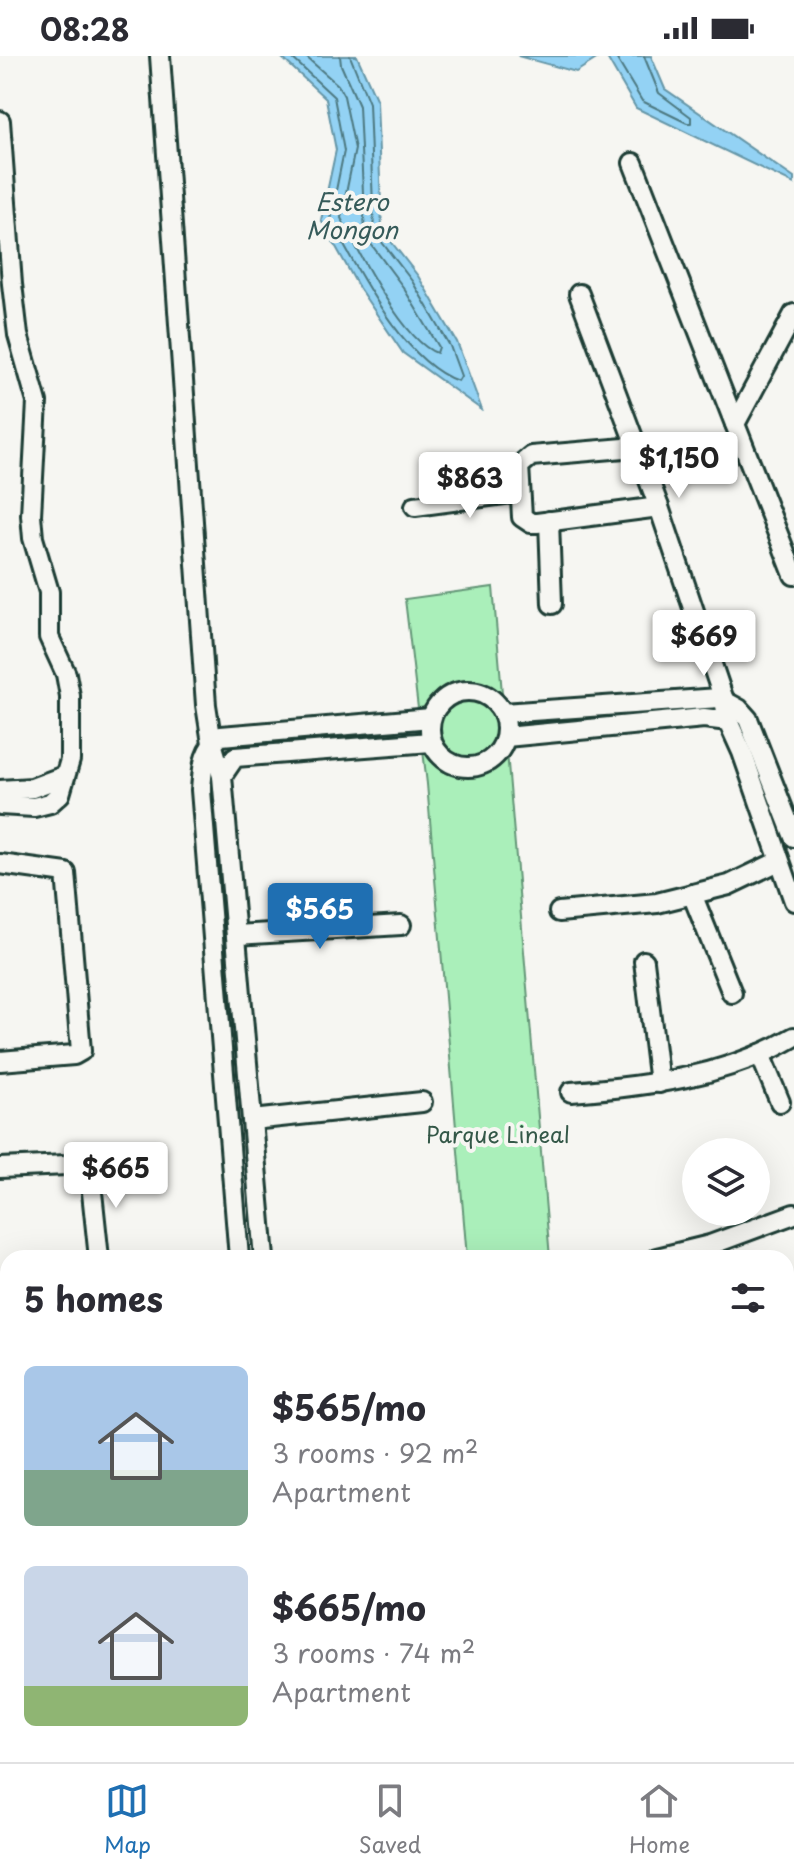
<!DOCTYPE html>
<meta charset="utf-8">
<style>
:root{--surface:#fff;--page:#f2f2f3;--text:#2b2b33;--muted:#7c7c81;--line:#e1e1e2;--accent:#1f6fb2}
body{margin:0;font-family:"Playpen Sans",sans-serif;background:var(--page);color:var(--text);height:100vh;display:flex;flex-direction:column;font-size:30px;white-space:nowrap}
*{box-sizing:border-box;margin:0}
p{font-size:26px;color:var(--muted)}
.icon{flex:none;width:44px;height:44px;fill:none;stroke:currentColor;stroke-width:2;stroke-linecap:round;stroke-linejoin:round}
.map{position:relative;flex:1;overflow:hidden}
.side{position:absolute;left:0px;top:1194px;width:794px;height:512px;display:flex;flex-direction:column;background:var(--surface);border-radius:24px 24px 0 0;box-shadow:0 8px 32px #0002}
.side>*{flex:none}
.fabs{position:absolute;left:682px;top:1082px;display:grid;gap:16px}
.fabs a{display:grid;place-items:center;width:88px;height:88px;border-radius:50%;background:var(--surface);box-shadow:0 8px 32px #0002;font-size:40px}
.price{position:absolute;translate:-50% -68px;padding:0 18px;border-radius:8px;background:#fff;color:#222;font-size:26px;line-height:52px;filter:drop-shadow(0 2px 4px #0008)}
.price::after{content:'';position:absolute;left:50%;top:48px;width:24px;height:18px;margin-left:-12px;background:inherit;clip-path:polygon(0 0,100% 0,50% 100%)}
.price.selected{background:var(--accent);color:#fff}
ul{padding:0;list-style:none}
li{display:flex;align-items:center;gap:24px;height:200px;padding:0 24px}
li span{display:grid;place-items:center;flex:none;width:224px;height:160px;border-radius:12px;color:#555}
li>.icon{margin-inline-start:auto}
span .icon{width:96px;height:96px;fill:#fffc;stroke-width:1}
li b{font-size:34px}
h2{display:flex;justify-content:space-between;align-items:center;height:96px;padding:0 24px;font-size:34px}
.status{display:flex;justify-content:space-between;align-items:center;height:56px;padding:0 40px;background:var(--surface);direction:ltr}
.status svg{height:22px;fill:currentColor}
.dock{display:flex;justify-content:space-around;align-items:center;height:112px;border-top:2px solid var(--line);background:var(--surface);font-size:22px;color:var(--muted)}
.dock a{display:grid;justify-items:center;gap:4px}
.dock .selected{color:var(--accent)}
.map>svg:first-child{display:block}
.green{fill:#aaefba;stroke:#649677;stroke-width:2}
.water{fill:#93d2f4;stroke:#6596a7;stroke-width:2}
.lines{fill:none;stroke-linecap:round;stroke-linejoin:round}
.shore{stroke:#4d7981;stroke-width:2}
.minor-casing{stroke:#1f3d34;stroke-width:24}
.minor{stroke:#f6f6f2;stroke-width:18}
.labels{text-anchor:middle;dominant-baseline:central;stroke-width:8;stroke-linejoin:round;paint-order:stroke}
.park-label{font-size:22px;fill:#345848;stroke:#f6f6f2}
.water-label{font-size:24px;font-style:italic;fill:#365b5a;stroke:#f6f6f2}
</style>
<div class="status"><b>08:28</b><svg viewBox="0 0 49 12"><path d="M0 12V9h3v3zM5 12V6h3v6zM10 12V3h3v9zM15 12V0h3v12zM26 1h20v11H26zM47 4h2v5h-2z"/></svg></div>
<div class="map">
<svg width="794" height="1706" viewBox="0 0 794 1706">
<rect width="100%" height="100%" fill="#f6f6f2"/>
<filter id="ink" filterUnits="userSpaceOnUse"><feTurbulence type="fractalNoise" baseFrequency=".0125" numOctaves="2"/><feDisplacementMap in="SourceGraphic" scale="16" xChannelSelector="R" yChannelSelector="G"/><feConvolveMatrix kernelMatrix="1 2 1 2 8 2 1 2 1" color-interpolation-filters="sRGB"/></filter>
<g filter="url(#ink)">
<path class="green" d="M493,531L550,1202H467L427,728L405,543Z"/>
<g class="water">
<path d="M280,0H357L377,45L382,174L418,220L457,286L482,354L403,297L359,232L321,164L336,94L326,43Z"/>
<path d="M518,0H601L576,16Z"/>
<path d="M606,0H651L665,33L794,122V128L636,52Z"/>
</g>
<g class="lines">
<g class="shore">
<path d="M290,0L334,41L344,95L330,164C358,214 403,306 458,325L461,320L450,290L412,225L374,176L369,47L350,0"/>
<path d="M305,0L338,29L344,40L355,93L341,162C358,195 404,286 437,297L439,291L403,231L365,180L359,50L341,9L340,0"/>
<path d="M615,0L642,45L687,67H691V61L659,37L644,0"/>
</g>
<g class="minor-casing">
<g id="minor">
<path d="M160,0L206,649L212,687L222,720"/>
<path d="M0,65L12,228L18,279L37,346L31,459L33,482L49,536V581L66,618L70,640V704L60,738L50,747L34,751L0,749"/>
<path d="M633,107L794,519"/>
<path d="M579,238L659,451L724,644L728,665"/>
<path d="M735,368L794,258"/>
<path d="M636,391L531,400L519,410L522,461L531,467H537L659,451"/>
<path d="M415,450L520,436"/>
<path d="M549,465L552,548"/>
<circle cx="468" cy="673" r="38"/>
<path d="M503,657L719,642L739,653L748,663L794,781"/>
<path d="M506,681L704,662L728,665L742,696L794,845"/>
<path d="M0,734L32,732L64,720"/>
<path d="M0,808L66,817L81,995L74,999L0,1005"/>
<path d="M692,838L732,937"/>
<path d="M559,856L657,847L729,829L779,805"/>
<path d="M236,879L401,869"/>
<path d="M644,905L659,1027"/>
<path d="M760,998L780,1046"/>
<path d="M571,1036C648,1030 726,1021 794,981"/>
<path d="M252,1064L422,1046"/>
<path d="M0,1112L89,1108L99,1202"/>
<path d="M239,1202L201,734C203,711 202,695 221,680L431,662"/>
<path d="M264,1202L222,720L235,701L431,686"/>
<path d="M657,1202L710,1189L794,1158"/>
<path d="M0,1281L3,1338L8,1347"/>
<path d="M786,1336L794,1332"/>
<path d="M786,1519L794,1516"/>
<path d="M786,1545L794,1542"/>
<path d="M0,1643H8"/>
<path d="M786,1688L794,1684"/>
<path d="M34,1698V1706"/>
<path d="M294,1698V1706"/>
<path d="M537,1698L538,1706"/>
<path d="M565,1698L566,1706"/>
<path d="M90,1706L112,1698"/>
<path d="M745,1706L763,1698"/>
</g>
</g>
<use href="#minor" class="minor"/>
</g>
</g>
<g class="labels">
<g class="park-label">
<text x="498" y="1077">Parque Lineal</text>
</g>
<g class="water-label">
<text x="352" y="145">Estero<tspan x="352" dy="28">Mongon</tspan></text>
</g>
</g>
</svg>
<div class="fabs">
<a><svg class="icon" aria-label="layers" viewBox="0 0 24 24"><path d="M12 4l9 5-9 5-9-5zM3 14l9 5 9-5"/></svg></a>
</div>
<b class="price" style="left:679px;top:444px">$1,150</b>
<b class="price" style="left:470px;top:464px">$863</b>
<b class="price" style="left:704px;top:622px">$669</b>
<b class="price selected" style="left:320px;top:895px">$565</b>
<b class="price" style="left:116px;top:1154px">$665</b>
<section class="side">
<h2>5 homes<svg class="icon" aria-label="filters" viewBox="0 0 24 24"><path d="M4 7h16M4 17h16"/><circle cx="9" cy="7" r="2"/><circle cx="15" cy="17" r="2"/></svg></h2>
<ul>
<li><span style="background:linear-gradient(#a9c7e8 65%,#7fa58c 0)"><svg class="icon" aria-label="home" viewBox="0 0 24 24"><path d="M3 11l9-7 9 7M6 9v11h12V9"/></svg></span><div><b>$565/mo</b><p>3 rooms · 92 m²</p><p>Apartment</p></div></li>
<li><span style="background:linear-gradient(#c9d6e8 75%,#8fb573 0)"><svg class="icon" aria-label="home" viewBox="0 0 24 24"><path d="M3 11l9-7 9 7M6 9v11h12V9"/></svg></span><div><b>$665/mo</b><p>3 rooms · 74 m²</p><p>Apartment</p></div></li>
</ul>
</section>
</div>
<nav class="dock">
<a class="selected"><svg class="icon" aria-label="map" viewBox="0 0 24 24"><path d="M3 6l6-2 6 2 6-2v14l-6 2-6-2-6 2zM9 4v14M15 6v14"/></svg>Map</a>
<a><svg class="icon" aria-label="saved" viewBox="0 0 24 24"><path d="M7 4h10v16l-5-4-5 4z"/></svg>Saved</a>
<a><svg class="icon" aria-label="home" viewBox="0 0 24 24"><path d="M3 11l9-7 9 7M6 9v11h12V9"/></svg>Home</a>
</nav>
